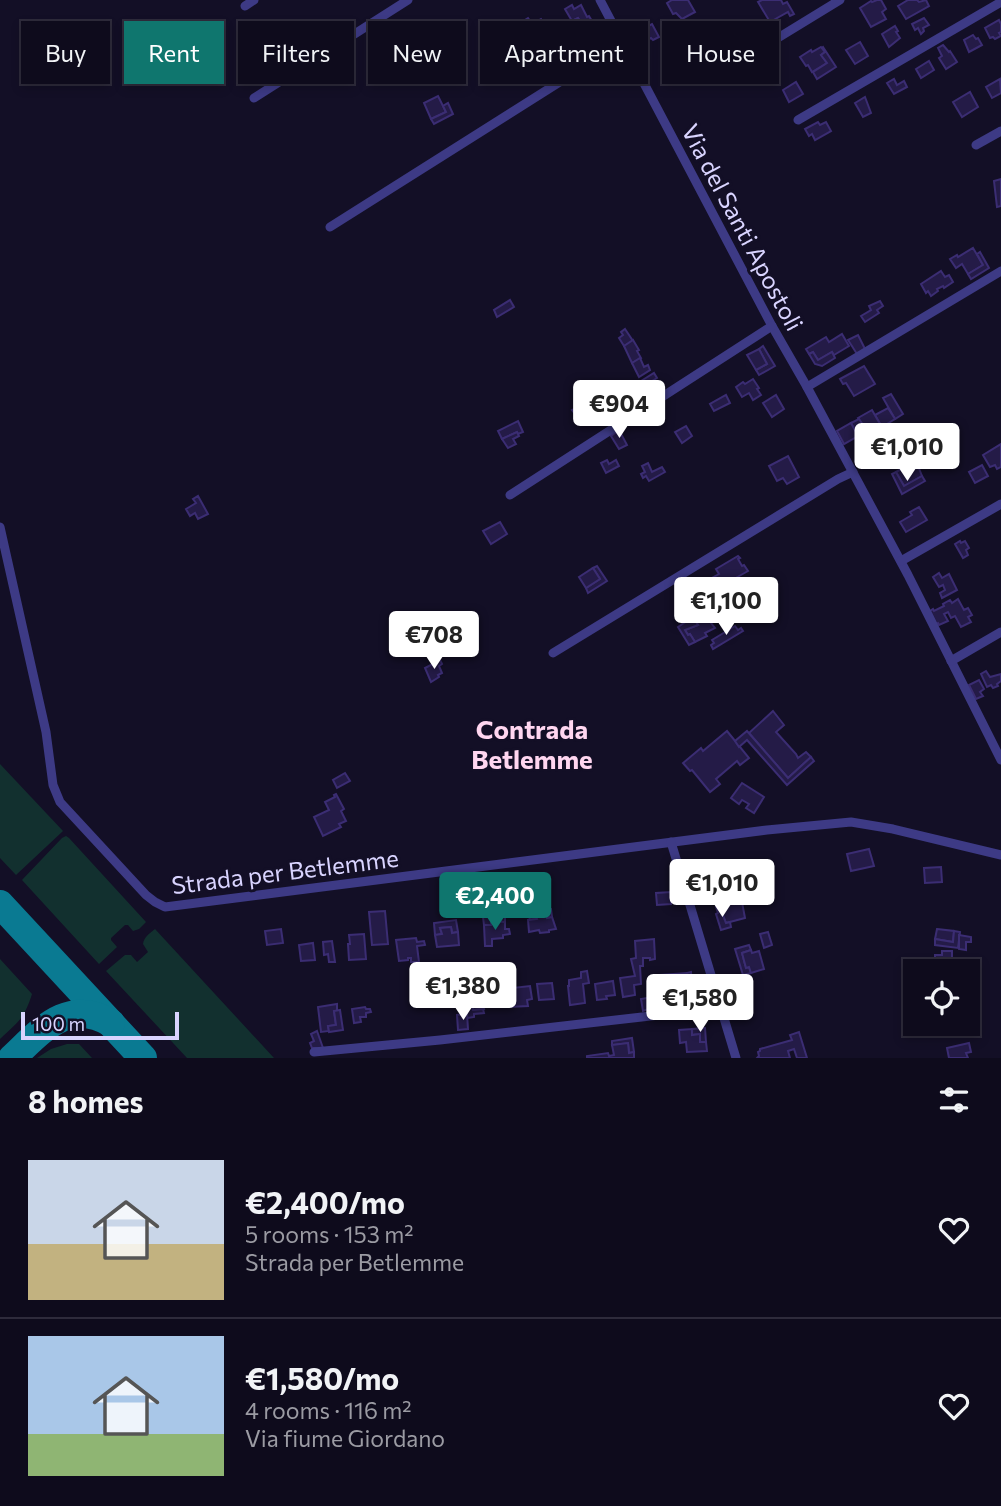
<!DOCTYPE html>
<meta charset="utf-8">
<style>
:root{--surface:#0e0b1c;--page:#1c1929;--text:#f1f3f6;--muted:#9b9ba3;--line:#2e2b3b;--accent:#0f766e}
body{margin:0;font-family:Commissioner,sans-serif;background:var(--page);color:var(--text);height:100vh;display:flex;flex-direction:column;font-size:26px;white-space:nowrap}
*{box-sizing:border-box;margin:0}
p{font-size:23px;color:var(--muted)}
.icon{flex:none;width:38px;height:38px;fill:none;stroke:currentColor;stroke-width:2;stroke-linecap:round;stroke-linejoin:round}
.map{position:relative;height:1058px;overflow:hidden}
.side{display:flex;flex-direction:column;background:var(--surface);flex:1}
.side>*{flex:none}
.top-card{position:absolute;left:21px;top:21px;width:959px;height:63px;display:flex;gap:14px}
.fabs{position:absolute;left:903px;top:959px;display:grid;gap:14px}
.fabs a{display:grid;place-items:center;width:77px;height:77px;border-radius:0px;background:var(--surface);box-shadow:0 4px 10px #0003,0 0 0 2px var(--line);font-size:35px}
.scale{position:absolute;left:21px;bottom:18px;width:158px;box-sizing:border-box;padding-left:7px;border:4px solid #d9d4ff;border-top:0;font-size:19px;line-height:24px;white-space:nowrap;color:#d9d4ff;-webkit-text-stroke:5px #130f26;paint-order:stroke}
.price{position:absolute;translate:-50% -60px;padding:0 16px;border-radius:7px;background:#fff;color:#222;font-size:23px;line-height:46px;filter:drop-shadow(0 2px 4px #0008)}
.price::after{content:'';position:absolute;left:50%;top:42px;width:21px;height:16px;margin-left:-10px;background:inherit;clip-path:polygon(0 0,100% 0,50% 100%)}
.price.current{background:var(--accent);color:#fff}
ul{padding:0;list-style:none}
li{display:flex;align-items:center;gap:21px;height:175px;padding:0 28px}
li+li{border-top:2px solid var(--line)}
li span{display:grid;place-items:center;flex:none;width:196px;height:140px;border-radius:0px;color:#555}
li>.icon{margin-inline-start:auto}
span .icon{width:84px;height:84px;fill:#fffc;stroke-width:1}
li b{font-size:30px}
h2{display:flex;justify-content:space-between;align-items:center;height:84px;padding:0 28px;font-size:30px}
.chip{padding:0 24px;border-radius:0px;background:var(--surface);box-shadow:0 4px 10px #0003,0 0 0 2px var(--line);font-size:24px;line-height:63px}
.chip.current{background:var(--accent);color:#fff}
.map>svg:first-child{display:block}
.grass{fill:#12302f}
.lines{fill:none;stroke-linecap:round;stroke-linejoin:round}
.taxiway{stroke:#0a7a92;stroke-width:28}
.building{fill:#241b47;stroke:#3b2d73;stroke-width:2}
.street{stroke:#3d3a85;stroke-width:9}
.labels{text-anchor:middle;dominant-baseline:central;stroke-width:6;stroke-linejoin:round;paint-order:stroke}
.street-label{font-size:24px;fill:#d9d4ff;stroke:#130f26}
.neighbourhood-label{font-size:26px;font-weight:bold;fill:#ffd6f0;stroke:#130f26}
</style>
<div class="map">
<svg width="1001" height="1058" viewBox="0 0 1001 1058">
<rect width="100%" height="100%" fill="#130f26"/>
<g class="grass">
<path d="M0,764L63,831L16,875L0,858Z"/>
<path d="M66,836L69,838L146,922L139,929L133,931L128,925H125L111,938V940L117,947L99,964L22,880L62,838Z"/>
<path d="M155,929L274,1058H187L106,971L125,955H131L137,962L148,952L143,944C144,937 149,934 155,929Z"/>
<path d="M0,959L32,994C24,1019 19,1021 0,1039Z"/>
<path d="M67,1044H79L92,1058H37L51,1049Z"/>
</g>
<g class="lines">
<g class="taxiway">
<path d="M0,904L143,1058"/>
<path d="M12,1058C41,1031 68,997 111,1023"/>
</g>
</g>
<g class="building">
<path d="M672,0H688L695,12L682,19L676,13L673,14L667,3Z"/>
<path d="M762,0H781L783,4L787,2L794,14L790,16L788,12L770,22L758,2Z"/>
<path d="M877,0H881L886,9L882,12L886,19L871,27L860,8L871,1L872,2Z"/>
<path d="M908,0H917L919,2L926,0L929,6L906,19L898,6Z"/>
<path d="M572,5L574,9L581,5L587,17L589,16L592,21L588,23L592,30L581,36L574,24L580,21L578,18L572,21L565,9Z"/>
<path d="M528,18L532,24L541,19L544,24L525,38L517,25Z"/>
<path d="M578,18L580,21L574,24L581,36L592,30L588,23L593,21L599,31L579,42L568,23Z"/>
<path d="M924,18L929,25L923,28L924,31L921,34L918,28L915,30L912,24Z"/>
<path d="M999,20L1001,24V32L999,33L1001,36L995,39L993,37L990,38L985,28Z"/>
<path d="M652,24L659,37L653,40L651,38L643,42L637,32Z"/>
<path d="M895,26L898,31L896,32L900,38L889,47L882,34Z"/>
<path d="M973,35L976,39L978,38L982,45L969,52L964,40Z"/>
<path d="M860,42L868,56L855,64L846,50Z"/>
<path d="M294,45L301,56L320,46L323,51L299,65L289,48Z"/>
<path d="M943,45L949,52L950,51L957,62L946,69L939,58L942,56L938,48Z"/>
<path d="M821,47L825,52L821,55L827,63L812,72L808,65L806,66L800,57L811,50L812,52Z"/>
<path d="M823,47L836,67L817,79L813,72L827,63L821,55L825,52L822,48Z"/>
<path d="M929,61L934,70L921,78L916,69Z"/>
<path d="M894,79L897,85L904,81L907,87L894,94L887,83Z"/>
<path d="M1000,79L1001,93L992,98L986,87Z"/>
<path d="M796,82L803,94L789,102L783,90Z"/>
<path d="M970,92L978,107L962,117L953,102Z"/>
<path d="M438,96L446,112L431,119L424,103Z"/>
<path d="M865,97L871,113L863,117L855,103Z"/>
<path d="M448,103L453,114L434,124L431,119L446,112L443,106Z"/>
<path d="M818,122L820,125L826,122L831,131L815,140L812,134L809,136L805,129Z"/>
<path d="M1001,179V206L997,207L994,181Z"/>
<path d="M973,248L983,265L968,274L962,264L956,268L950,259L957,255L958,257Z"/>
<path d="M980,252L989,268L971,279L968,274L983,265L977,254Z"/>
<path d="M941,271L945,277L949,275L953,282L944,288L943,286L937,289L938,291L931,296L928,291L926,293L921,284Z"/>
<path d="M510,300L514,307L497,317L494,310Z"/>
<path d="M880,301L883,306L877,310L879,313L865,322L861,316L871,310L869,306Z"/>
<path d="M625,329L633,341L624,346L619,338L623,335L621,332Z"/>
<path d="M842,334L849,346L834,355L832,352L818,360L813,352L809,354L806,349L826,337L829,342Z"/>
<path d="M858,335L865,349L857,354L848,340Z"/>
<path d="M633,340L639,350L637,351L641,358L632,363L624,346Z"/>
<path d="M763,346L775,366L759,375L756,370L767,364L759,349Z"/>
<path d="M759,349L767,364L756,370L747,355Z"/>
<path d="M813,352L818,360L832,352L835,358L822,366L815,364L809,354Z"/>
<path d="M640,358L644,367L648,365L650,370L639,377L632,363Z"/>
<path d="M864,366L875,384L854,396L846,383L843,384L840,379Z"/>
<path d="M654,373L657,378L652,381L655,386L647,391L641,381Z"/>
<path d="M753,379L759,388L757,389L761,395L753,400L749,393L742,397L736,387L743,382L745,384Z"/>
<path d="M891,394L903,414L895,419L883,398Z"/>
<path d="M726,395L730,403L714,411L710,404Z"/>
<path d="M776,395L784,409L772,417L763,403Z"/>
<path d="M587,404L594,415L586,421L580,411L575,414L572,410L578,407L579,409Z"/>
<path d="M888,408L895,419L882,427L875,415Z"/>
<path d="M872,410L880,424L867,431L858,418Z"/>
<path d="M859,419L867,431L858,436L851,423Z"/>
<path d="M518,421L523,432L518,434L517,432L502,439L498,431Z"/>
<path d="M851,423L858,436L844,444L837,431Z"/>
<path d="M686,426L692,436L682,443L675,432Z"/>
<path d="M619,430L627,445L619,449L611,436Z"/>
<path d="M887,431L895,444L882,452L874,439Z"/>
<path d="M517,432L519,436L513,439L516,444L508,448L502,439Z"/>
<path d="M874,439L882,452L895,444L898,449L880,459L870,441Z"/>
<path d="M1001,444V467L997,469L995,465L990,467L983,455Z"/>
<path d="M788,456L799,477L787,484L783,478L777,481L769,466Z"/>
<path d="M607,460L609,464L616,460L619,466L606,473L601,463Z"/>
<path d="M916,461L922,476L904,486L896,472Z"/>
<path d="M648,463L652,472L662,467L665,472L649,481L646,476L643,478L641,474L645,472L642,466Z"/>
<path d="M982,465L988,476L975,483L969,472Z"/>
<path d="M896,472L904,486L922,476L925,481L902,494L892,474Z"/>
<path d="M198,496L208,514L198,519L195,513L190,516L186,509L196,503L193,499Z"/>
<path d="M919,507L927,520L906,532L900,522L912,515L910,512Z"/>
<path d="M500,522L507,534L491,544L483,531Z"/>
<path d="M960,541L961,543L965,541L969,548L966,550L968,555L963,558L955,544Z"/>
<path d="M738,556L740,558L738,559L742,566L744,565L748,571L725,584L723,581L715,584L712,578L719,574L716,569Z"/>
<path d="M597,566L607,581L588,593L586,588L600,579L593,568Z"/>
<path d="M593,568L600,579L586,588L579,577Z"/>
<path d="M939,573L942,578L949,574L957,590L942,598L940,593L945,590L943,585L939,587L933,577Z"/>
<path d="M958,599L964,610L968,608L972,615L968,617L971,622L961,627L955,616L951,618L948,612L944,614L948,621L939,625L938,623L936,624L930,611L933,609L934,611L944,606L943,604L950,600L952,603Z"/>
<path d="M708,615L709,617L707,618L715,628L705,633L707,636L695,642L690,634L688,635L685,630L698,625L695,621Z"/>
<path d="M693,617L698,625L685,630L688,635L690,634L695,642L689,645L678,627Z"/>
<path d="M735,626L738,630L741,628L743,631L713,649L711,645L714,643L712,640Z"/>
<path d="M440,660L442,664L439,666L442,673L438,675L439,677L431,682L425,668Z"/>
<path d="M986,671L990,677L1001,674V681L997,684L998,686L993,688L991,685L987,687L981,674Z"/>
<path d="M979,680L984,689L980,692L983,696L976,699L969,685Z"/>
<path d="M773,711L784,725L776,732L796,754L798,758L806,752L811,757L788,778L749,733Z"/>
<path d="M727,731L749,758L740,765L737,761L716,779L720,784L710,792L692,770L690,771L683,763L701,748L703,751Z"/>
<path d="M747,731L788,778L811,757L814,761L787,785L747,740L739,747L735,741Z"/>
<path d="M345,773L350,781L337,788L333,780Z"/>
<path d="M742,783L764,797L754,813L746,808L749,804L742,800L739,804L731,798Z"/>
<path d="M336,794L344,809L341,811L346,821L339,824L341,827L323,836L314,817L329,810L325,802L335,797L334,795Z"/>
<path d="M869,849L874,866L851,871L847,854Z"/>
<path d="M941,867L942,882L925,883L924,868Z"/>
<path d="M671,892V904L657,905L656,893Z"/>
<path d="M734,901L735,904L742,902L745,918L726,923L722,913L724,912L722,905Z"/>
<path d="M722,905L724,912L722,913L726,923L730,922L731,927L721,930L716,914L718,913L716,907Z"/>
<path d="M551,909L552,917L547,918L546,914L536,916L537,919L530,920L528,912Z"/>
<path d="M385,911L388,944L372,945L369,912Z"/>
<path d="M546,914L547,918L552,917L556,929L549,930V932L540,933L539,930L529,932L528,920L537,919L536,916Z"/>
<path d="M505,916V922L491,921V925H484L483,917Z"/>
<path d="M456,920L458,932L452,933L451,927L440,928L442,934L435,935L434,923Z"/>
<path d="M491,921L505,922V929H509L510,934L503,935V938L492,939V946H485L484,925H491Z"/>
<path d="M451,927L452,933L458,932L459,945L437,947L435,935L442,934L440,928Z"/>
<path d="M281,929L283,943L267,945L265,931Z"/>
<path d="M937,929L954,931L953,942L935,939Z"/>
<path d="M954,931L960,932L958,948L935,945V939L953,942Z"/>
<path d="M768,932L772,945L764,948L760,934Z"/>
<path d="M364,934L366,959L349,960L348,944H350L349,935Z"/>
<path d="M959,935L971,937V942H966V950L959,949Z"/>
<path d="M416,938L417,942L424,941L425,945L417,946L419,962H411V958H408V960L399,961L396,940Z"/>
<path d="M654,939L655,959L650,960V958H643V966H640L641,984L634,985L635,995L623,997L620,978L635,976L631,959L636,958L635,941Z"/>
<path d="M332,941L335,962H329L328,954L324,955L323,942Z"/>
<path d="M313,943L315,960L301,961L299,945Z"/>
<path d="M749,945L751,950L742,953L746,968L749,967L751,973L743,975L735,949Z"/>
<path d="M751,950L752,953L759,951L764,969L751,973L749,967L746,968L742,953Z"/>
<path d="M942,951H952V971H933L932,960H935V955H942Z"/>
<path d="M587,971L589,983L583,984L585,1003L570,1005L568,986H569V980L581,978V972Z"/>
<path d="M691,972L693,998L662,1001V998L689,995L687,973Z"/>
<path d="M687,973L689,995L662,998L660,975Z"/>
<path d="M613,981L615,995L606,996L607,999L597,1000L595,984Z"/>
<path d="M552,983L554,999L539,1000L537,984Z"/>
<path d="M530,986L532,999L527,1000L528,1006L506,1007L504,989Z"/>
<path d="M465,993H474V995L480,994L484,1009L473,1010L472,1000H466Z"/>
<path d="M444,994V999L441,1000V1006H428L427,995Z"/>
<path d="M653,997L654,1007L643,1011L641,999Z"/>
<path d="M466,1000H472L473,1010L483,1009L484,1013L474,1014V1017L467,1018Z"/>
<path d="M337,1004V1011H334L336,1025L328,1026L329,1031L321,1032L318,1007Z"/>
<path d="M365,1007L366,1009H370L371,1012L366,1013V1017H360L361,1022L354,1023L352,1009Z"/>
<path d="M340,1010L343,1030L329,1032L328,1026L336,1025L334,1011Z"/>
<path d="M467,1014L468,1029L458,1030L457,1015Z"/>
<path d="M705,1028L706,1042H700V1034L692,1035V1029Z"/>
<path d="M692,1029V1035L700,1034V1042H706L707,1051L687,1052L686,1042L680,1043L679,1030Z"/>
<path d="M317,1031L323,1048H312L310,1043L314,1041L311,1034Z"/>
<path d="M799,1032L807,1058H797L794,1049L788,1051L790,1058H757L759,1056L758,1052L760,1051V1049L792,1040L790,1035Z"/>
<path d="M632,1038L634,1052L629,1053L628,1043L612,1045V1041Z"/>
<path d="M628,1043L629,1053L634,1052V1058H587V1056L608,1053L609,1056L614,1055L612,1045Z"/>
<path d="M969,1043L971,1052L966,1053L968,1058H949L947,1048Z"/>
</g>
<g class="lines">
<g class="street">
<path d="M600,0L772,326L807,387L908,575L1001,760"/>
<path d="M245,6L254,0"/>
<path d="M768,44L840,0"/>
<path d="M254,98L408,0"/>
<path d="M798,120L1001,2"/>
<path d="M976,145L1001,131"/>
<path d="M330,227L623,42"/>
<path d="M807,387L1001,271"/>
<path d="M510,495L772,326"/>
<path d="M0,527L46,732L53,785L60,802L146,895L155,902L165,907L767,830L851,822L893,829L1001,855"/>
<path d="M901,561L1001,504"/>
<path d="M553,653L838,479L853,472"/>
<path d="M951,661L1001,632"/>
<path d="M671,842L736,1058"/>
<path d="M314,1052L440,1040L721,1008"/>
</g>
</g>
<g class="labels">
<g class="street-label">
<text transform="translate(743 227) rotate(62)">Via del Santi Apostoli</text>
<text transform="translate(285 871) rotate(-7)">Strada per Betlemme</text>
</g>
<g class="neighbourhood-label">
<text x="532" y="728">Contrada<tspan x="532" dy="30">Betlemme</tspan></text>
</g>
</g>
</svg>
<div class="fabs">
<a><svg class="icon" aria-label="locate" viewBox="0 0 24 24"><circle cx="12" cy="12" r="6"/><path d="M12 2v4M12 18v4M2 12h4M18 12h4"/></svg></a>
</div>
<div class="scale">100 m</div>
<b class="price" style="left:619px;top:440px">€904</b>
<b class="price" style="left:907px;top:483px">€1,010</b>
<b class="price" style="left:726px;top:637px">€1,100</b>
<b class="price" style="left:434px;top:671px">€708</b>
<b class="price" style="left:722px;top:919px">€1,010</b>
<b class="price current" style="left:495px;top:932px">€2,400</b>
<b class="price" style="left:463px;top:1022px">€1,380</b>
<b class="price" style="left:700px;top:1034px">€1,580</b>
<div class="top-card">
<a class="chip">Buy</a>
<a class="chip current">Rent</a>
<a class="chip">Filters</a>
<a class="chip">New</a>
<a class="chip">Apartment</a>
<a class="chip">House</a>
</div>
</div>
<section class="side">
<h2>8 homes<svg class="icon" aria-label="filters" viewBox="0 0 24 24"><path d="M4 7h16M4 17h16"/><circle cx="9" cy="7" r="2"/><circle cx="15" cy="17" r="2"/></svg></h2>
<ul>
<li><span style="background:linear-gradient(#c9d6e8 60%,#c2b280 0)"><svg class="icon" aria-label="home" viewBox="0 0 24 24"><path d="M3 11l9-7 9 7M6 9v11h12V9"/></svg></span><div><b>€2,400/mo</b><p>5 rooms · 153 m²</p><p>Strada per Betlemme</p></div><svg class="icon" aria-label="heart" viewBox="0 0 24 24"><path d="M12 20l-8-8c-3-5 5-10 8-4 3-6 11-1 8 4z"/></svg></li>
<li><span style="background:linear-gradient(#a9c7e8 70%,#8fb573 0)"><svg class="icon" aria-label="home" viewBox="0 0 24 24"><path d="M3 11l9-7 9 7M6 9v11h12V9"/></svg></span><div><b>€1,580/mo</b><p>4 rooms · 116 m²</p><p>Via fiume Giordano</p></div><svg class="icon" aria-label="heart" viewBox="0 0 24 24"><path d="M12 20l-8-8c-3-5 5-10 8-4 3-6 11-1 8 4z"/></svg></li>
</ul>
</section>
